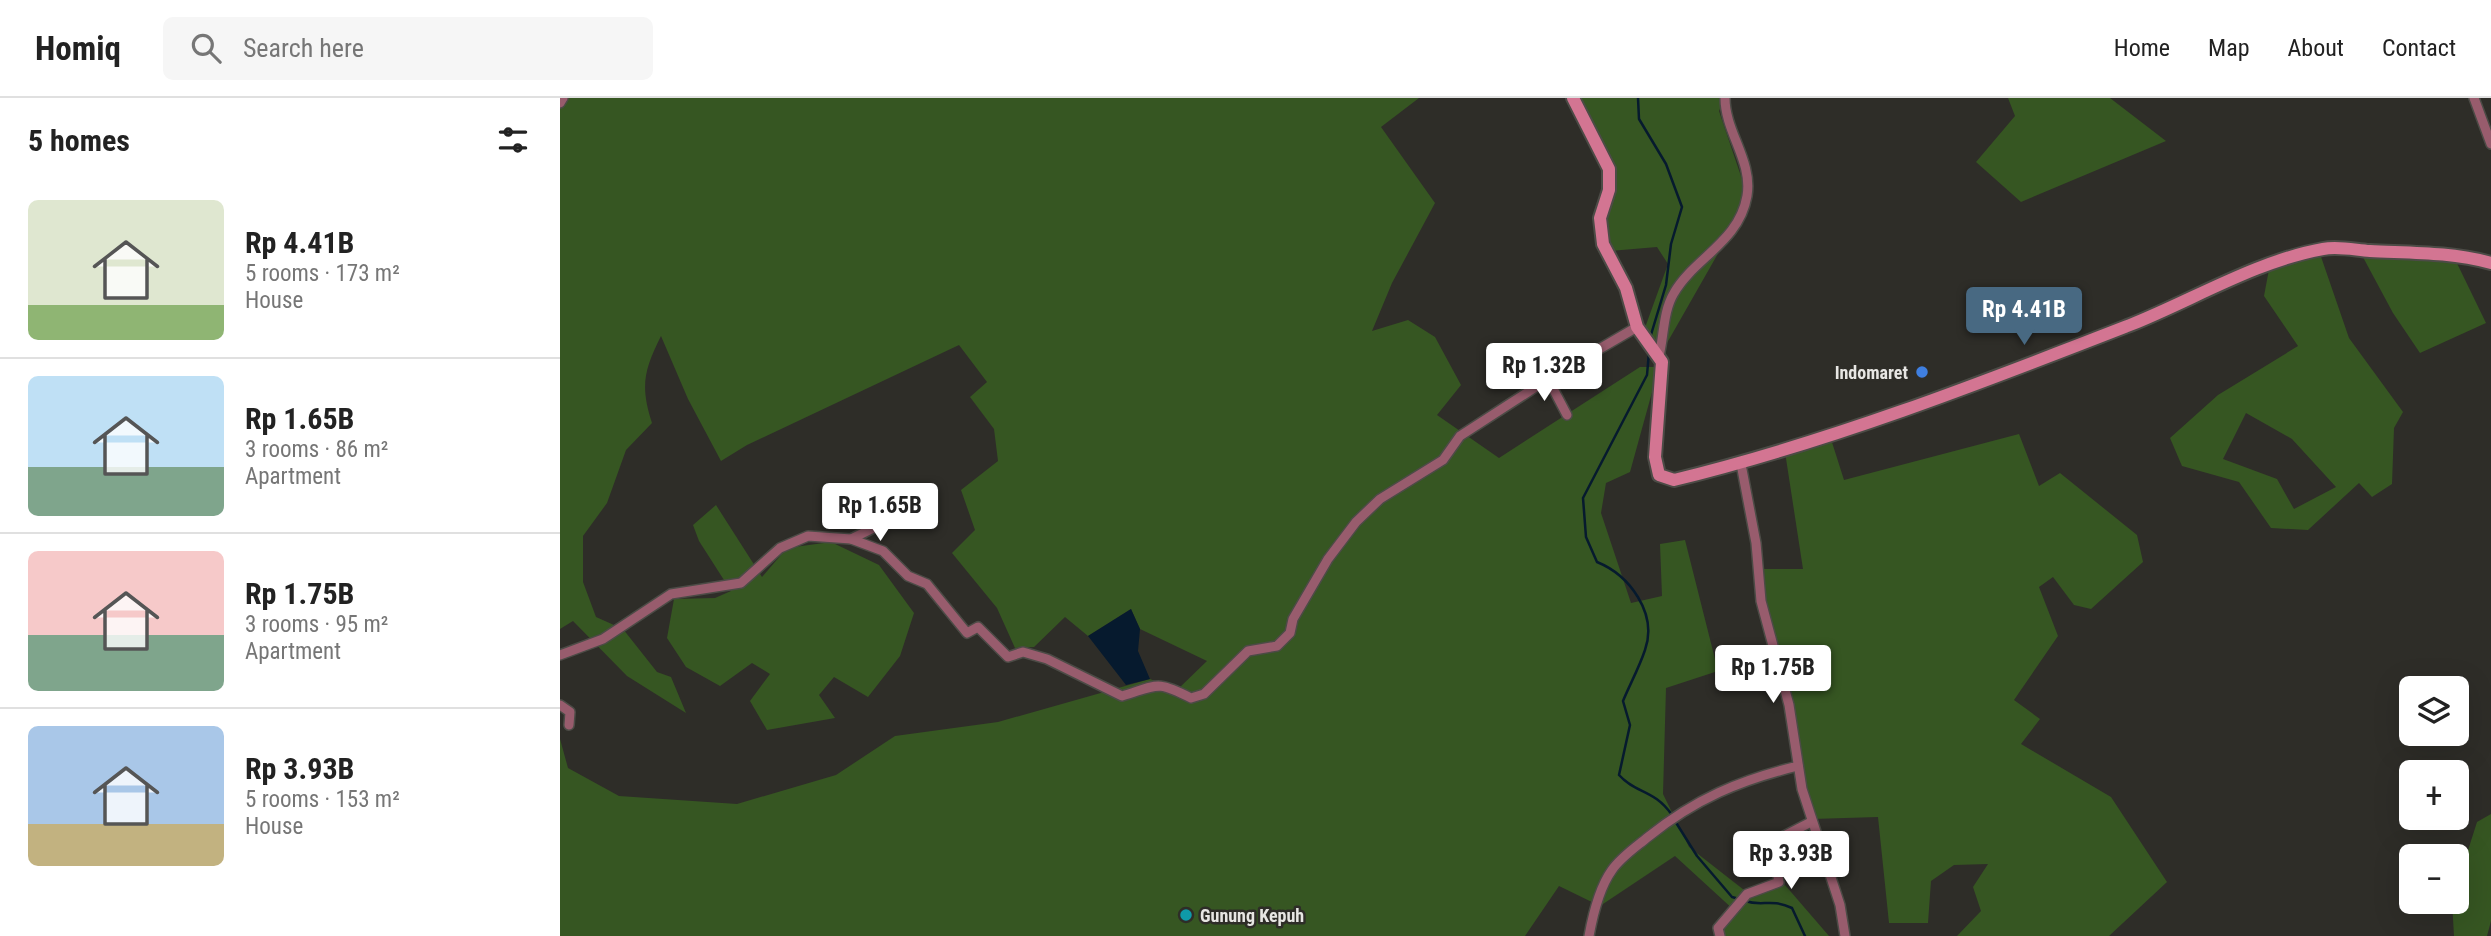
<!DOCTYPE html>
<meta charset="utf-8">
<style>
:root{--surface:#fff;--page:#f6f6f6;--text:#222;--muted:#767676;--line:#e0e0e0;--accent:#486982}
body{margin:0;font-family:"Roboto Condensed",sans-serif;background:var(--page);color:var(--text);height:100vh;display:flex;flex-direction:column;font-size:26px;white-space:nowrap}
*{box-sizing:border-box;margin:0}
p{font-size:23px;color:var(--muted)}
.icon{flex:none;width:38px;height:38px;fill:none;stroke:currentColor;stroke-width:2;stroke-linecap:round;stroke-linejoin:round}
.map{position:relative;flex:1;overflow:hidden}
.drawer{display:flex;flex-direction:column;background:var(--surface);width:560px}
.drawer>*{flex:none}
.tools{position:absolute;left:1839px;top:578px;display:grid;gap:14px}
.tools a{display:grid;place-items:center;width:70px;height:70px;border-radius:10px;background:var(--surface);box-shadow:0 7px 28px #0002;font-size:35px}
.price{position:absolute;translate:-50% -60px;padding:0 16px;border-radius:7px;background:#fff;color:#222;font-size:23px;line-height:46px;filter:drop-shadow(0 2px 4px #0008)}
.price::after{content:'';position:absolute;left:50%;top:42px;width:21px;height:16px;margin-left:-10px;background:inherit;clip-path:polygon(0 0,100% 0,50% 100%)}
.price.current{background:var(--accent);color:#fff}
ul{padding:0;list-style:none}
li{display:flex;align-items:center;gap:21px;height:175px;padding:0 28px}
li+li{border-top:2px solid var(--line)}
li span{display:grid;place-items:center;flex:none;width:196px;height:140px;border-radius:10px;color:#555}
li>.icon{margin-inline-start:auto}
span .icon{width:84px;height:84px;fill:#fffc;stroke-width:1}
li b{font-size:30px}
h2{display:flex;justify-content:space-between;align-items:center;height:84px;padding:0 28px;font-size:30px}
header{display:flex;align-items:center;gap:42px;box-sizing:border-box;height:98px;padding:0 35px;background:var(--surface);border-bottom:2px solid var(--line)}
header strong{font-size:33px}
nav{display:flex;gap:38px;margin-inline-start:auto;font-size:24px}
.search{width:490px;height:63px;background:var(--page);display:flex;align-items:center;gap:18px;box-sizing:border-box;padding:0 24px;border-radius:10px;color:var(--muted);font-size:26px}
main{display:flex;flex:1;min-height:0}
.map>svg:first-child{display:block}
.green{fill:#365622;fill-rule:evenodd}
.water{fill:#061a2e}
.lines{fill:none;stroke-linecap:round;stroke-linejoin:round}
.stream{stroke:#061a2e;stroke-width:2.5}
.street-casing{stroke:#4c4b46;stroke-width:12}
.secondary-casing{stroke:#4c4b46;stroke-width:16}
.street{stroke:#985c6d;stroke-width:9}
.secondary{stroke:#d37592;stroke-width:12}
.shop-dot{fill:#3f7fe0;stroke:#2e2d28;stroke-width:2.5}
.culture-dot{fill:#0f9aa8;stroke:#2e2d28;stroke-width:2.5}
.labels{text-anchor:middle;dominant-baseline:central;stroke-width:5;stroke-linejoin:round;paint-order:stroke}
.poi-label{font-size:18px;font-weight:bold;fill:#e7e6e3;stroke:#2e2d28;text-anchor:end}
</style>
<header>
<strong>Homiq</strong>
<div class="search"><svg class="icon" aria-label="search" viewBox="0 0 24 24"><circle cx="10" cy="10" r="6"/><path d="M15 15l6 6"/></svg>Search here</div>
<nav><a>Home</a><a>Map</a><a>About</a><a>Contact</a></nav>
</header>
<main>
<section class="drawer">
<h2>5 homes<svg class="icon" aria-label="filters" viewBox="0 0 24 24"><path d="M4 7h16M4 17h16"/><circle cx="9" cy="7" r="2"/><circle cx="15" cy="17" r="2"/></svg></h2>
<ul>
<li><span style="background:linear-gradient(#dfe7d0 75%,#8fb573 0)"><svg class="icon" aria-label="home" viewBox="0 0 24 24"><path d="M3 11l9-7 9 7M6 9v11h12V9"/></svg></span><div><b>Rp 4.41B</b><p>5 rooms · 173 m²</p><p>House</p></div></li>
<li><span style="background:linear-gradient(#bfe0f5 65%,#7fa58c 0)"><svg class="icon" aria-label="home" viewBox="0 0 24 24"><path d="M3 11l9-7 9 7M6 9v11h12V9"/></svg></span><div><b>Rp 1.65B</b><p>3 rooms · 86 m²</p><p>Apartment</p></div></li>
<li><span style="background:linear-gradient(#f6c9c9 60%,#7fa58c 0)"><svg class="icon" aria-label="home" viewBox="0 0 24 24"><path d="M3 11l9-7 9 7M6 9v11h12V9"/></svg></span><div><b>Rp 1.75B</b><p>3 rooms · 95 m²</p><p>Apartment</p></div></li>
<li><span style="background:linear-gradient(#a9c7e8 70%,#c2b280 0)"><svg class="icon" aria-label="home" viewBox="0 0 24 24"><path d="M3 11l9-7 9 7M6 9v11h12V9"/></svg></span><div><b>Rp 3.93B</b><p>5 rooms · 153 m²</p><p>House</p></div></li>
</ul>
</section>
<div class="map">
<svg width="1931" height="838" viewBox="0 0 1931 838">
<rect width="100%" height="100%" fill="#2e2d28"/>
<g class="green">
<path d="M0,0H859L821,29L875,105L832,185L812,233L848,222L875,239L901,287L877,317L939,360L1080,269H1099L1070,374L1046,385L1041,415L1071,505L1102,498L1100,446L1125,442L1158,573L1106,590L1103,696L1129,749L1193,799L1225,787L1269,838H1160L1158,834L1175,813L1115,758L1040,808L999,788L965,838H0V641L8,670L59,698L177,706L276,677L335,638L438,624L590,581L617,592L647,563L580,531L571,511L528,538L505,519L474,549L455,550L437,510L392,455L415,432L401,392L438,363L434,331L410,299L427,284L399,247L187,347L161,363L128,301L101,238C84,272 80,288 92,325L66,352L47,405L23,438V484L36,519L63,531L97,574L111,579L126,615L67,578L13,523L0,531Z"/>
<path d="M1015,0H1165L1159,13L1186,93L1168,138L1103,252L1082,238L1108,166L1097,149L1038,154L1037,120L1053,75Z"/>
<path d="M1448,0H1550L1606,43L1461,104L1416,64L1455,18Z"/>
<path d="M1797,148L1892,155L1926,225L1860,255L1833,215Z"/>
<path d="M1758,150L1789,240L1843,314L1834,330L1832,386L1812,399L1799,385L1748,432L1711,430L1679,384L1622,368L1610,340L1658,297L1738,248L1704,198L1710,166ZM1686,315L1732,341L1776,389L1734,411L1717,381L1663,361Z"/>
<path d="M1459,336L1479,388L1500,375L1577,437L1583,464L1531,511L1514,507L1493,479L1479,489L1498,538L1454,602L1480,621L1461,646L1551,699L1607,784L1549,838H1397L1421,813L1413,789L1428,766L1394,767L1371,783L1368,825H1329L1318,719L1252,721L1230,589L1206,517L1204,471H1243L1225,354L1270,338L1284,382Z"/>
<path d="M156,407L202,479L227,450L271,444L319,467L354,515L340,558L308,599L274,579L259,597L275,620L207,632L190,603L210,576L192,565L160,588L126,569L107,540L114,501L155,500L171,493L139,443L133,427Z"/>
<path d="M1931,716V823L1927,838H1894L1892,803H1897V787L1917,724Z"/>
</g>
<path class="water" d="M571,511L580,531L578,553L590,581L566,587L528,538Z"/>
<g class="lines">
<g class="stream">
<path d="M1078,0L1079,21L1106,66L1122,109L1111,146L1106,187L1090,240"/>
<path d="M1089,254L1087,277L1023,400L1026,439L1037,464C1069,477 1098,515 1085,552C1079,570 1070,586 1063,603L1070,627L1059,677C1076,696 1094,691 1112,717"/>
<path d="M1115,723L1137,758L1172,799L1179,801"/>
<path d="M1185,803C1203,809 1210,800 1232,810L1245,838"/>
</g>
<g class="street-casing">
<g id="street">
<path d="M1914,0L1931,46"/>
<path d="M0,5L3,0"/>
<path d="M1099,258C1104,238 1103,213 1114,195C1134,160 1179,144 1187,98C1193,63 1165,34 1165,0"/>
<path d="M988,281L1007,317"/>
<path d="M1181,366L1196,445L1201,503L1229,607L1242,691L1280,807L1285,838"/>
<path d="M291,441L338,418"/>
<path d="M0,557L43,541L111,496L181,485L220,450L248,438L291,441L323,453L348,478L367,486L407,535L418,529L448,559L463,554L487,561L562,598C598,587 596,582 631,600L644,596L688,553L717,548L730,535L733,521L768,461L796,424L820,401L883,362L900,338L988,281L1077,229"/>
<path d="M0,607L10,614L9,627"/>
<path d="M1191,761L1213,752L1220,740L1251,724"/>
<path d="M1029,838C1033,816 1039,790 1052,772C1061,759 1076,749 1088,739C1135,701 1180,682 1238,668"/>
<path d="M1160,838L1158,830L1187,796L1219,784L1213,752"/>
</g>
</g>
<g class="secondary-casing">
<path id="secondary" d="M1013,0L1049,71V92L1040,120L1043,146L1066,190L1077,229L1102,264L1095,359L1099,377L1114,382C1270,344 1421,285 1570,227C1633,202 1696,163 1763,151C1778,148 1795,152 1810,153C1852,155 1891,154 1931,165"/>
</g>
<use href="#street" class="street"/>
<use href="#secondary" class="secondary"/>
</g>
<circle class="shop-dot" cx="1362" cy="274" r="7"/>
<circle class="culture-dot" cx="626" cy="817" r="7"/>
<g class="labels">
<g class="poi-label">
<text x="1348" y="274">Indomaret</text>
<text x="640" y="817" text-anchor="start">Gunung Kepuh</text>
</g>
</g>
</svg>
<div class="tools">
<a><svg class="icon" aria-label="layers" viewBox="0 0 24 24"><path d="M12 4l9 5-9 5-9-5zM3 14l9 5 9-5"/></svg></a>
<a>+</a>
<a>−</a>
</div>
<b class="price current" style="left:1464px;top:249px">Rp 4.41B</b>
<b class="price" style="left:984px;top:305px">Rp 1.32B</b>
<b class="price" style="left:320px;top:445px">Rp 1.65B</b>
<b class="price" style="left:1213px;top:607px">Rp 1.75B</b>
<b class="price" style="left:1231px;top:793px">Rp 3.93B</b>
</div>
</main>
